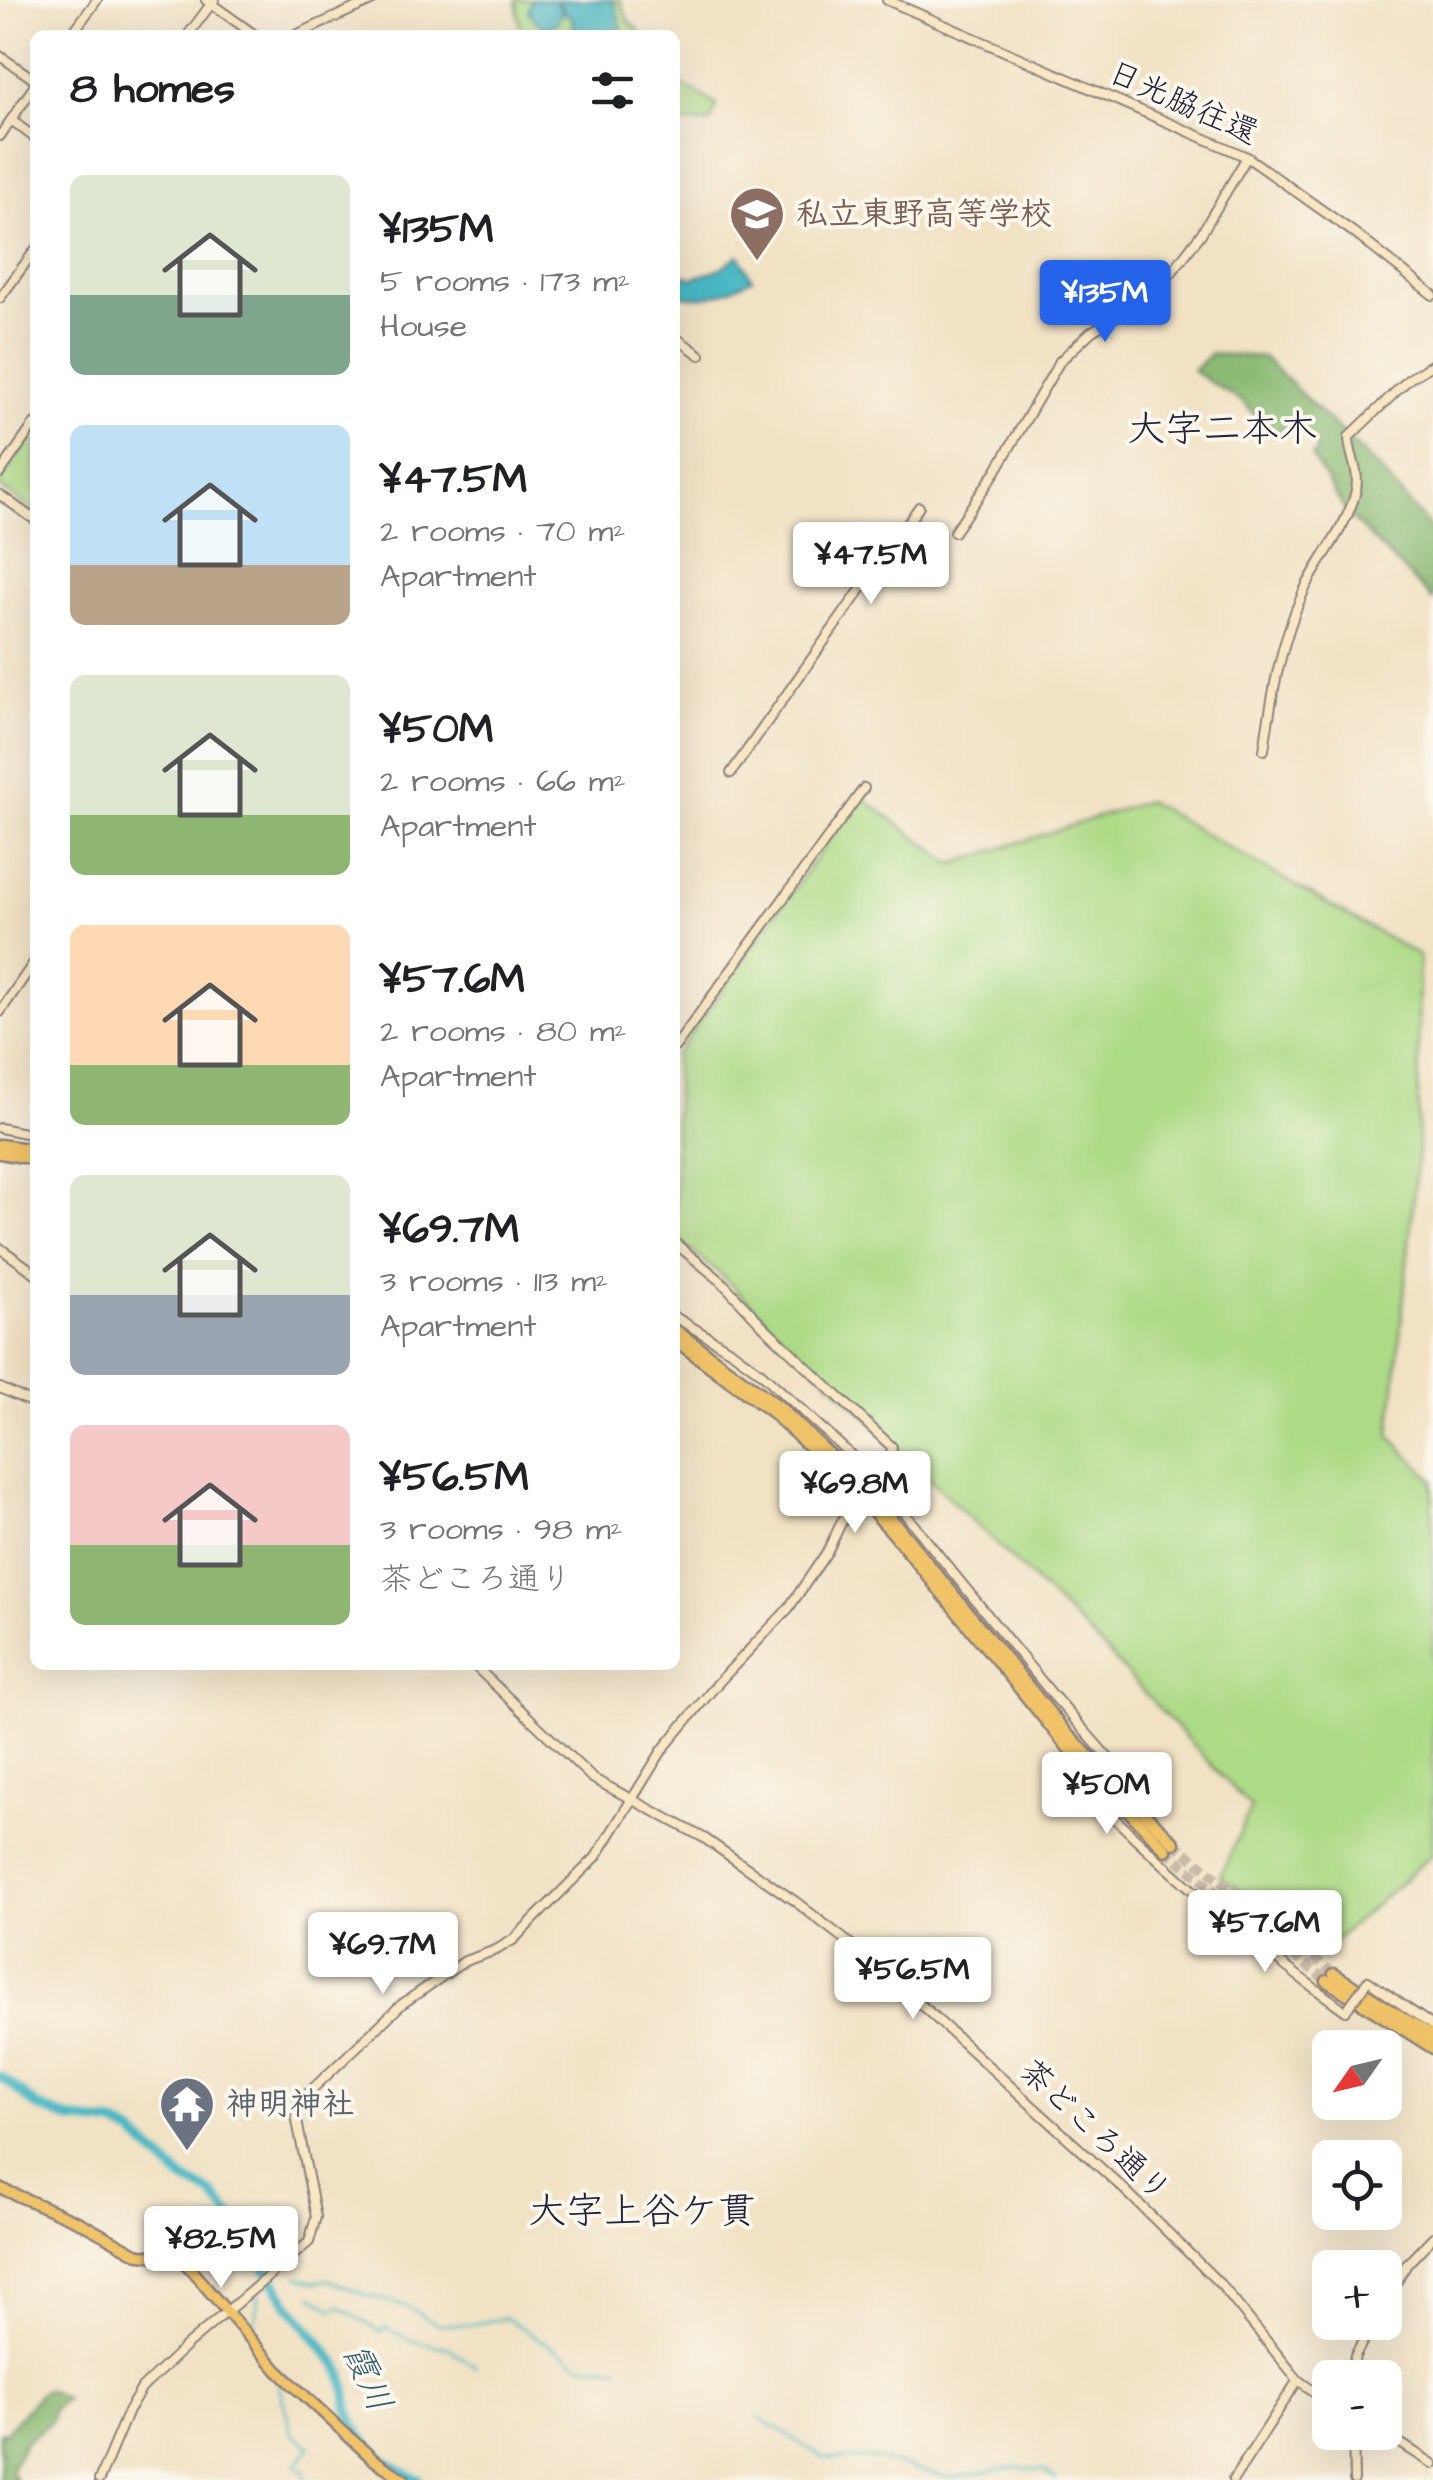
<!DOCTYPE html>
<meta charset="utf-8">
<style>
:root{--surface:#fff;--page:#f6f6f6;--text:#202124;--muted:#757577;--accent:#2563eb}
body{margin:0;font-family:"Architects Daughter","Klee One",sans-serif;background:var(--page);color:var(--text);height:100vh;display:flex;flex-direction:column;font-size:38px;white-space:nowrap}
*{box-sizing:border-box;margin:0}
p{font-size:32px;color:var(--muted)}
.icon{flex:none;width:55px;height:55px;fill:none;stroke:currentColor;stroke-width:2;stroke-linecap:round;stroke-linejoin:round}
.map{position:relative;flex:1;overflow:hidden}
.side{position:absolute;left:30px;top:30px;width:650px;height:1640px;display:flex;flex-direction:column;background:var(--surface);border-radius:15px;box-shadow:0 10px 40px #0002}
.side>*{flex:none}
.needle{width:65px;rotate:236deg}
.buttons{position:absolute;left:1312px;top:2030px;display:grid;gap:20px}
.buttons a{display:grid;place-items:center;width:90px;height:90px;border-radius:15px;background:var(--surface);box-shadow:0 10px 40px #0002;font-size:50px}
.price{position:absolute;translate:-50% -85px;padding:0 22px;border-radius:10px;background:#fff;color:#222;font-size:32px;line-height:65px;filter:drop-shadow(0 2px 5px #0008)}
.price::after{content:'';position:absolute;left:50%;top:60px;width:30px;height:22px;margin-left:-15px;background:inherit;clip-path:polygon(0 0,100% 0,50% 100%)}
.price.current{background:var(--accent);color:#fff}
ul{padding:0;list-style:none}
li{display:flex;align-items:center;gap:30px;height:250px;padding:0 40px}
li span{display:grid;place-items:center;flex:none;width:280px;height:200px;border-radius:15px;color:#555}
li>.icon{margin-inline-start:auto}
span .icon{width:120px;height:120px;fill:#fffc;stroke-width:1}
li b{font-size:42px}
h2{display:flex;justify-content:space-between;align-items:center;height:120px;padding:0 40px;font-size:42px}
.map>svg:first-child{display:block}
.green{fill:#adda86;stroke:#687e60;stroke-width:2.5}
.forest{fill:#8aba73;stroke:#566e57;stroke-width:2.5}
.water{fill:#4ab8c4;stroke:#366d80;stroke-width:2.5}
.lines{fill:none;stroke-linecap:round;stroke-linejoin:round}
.stream{stroke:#4ab8c4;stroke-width:2.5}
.river{stroke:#4ab8c4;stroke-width:10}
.highway-tunnel{stroke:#c8bca9;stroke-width:10;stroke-dasharray:10 5;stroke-linecap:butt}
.secondary-casing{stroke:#8a8280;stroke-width:12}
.primary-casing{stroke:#8a8280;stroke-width:14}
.highway-casing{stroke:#8a8280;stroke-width:15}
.secondary{stroke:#f9e7c3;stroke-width:8}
.primary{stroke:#f1c369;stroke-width:9}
.highway{stroke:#f1c369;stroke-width:10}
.secondary-bridge-casing{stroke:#8a8280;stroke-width:12;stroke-linecap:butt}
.secondary-bridge{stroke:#f9e7c3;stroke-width:8}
.labels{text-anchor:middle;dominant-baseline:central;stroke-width:8;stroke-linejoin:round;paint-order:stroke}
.street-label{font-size:32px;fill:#22223b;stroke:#fbf7ec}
.education-label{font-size:32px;font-weight:bold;fill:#785e54;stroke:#fbf7ec;text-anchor:start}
.worship-label{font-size:32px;font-weight:bold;fill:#5b616d;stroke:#fbf7ec;text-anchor:start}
.water-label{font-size:35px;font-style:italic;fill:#325e72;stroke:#fbf7ec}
.quarter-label{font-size:38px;fill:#22223b;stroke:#fbf7ec}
</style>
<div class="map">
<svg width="1433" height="2480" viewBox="0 0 1433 2480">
<rect width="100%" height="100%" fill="#fbf7ec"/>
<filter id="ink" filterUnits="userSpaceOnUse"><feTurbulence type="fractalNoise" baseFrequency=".01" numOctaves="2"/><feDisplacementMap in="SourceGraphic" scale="20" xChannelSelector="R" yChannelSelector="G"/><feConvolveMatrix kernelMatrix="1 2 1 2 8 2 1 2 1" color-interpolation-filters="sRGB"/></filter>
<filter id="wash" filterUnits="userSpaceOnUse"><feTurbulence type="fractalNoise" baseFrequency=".0048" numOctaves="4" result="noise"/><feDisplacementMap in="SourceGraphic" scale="40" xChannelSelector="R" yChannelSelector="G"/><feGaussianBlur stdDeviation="2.25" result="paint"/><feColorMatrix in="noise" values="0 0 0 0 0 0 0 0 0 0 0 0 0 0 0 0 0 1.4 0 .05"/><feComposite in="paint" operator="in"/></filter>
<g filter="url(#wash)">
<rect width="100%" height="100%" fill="#f1e2c4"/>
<g class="green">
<path d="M516,0H620L629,22L644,35H521Z"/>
<path d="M675,80L717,105L710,123H675Z"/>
<path d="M35,432V512L0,487V481Z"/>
<path d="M860,796L953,864L1147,801L1419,956L1418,1153L1390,1436L1433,1480V1854L1324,1950L1220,1876L1251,1808L1102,1647L719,1273L675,1238V1055Z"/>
</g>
<g class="forest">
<path d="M1210,354L1263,357L1378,468L1433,531V600L1348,515L1312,457L1318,449L1293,419L1273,435L1244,403L1193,371Z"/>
<path d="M47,2390L65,2398L53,2409L50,2422L23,2444L11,2470L16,2480H0V2432L5,2433L41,2392Z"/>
</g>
<g class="water">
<path d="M531,0H555L562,12L556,24L543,28L528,12Z"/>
<path d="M558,0H613L622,27L615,33L591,31L575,35L572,17L567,16Z"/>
<path d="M739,255L752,279C727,292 702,304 675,293V281L688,275L691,279L719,269Z"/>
</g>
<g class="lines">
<g class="stream">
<path d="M159,2228L180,2255"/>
<path d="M298,2276L316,2282L329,2280L369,2296L407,2306L437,2324L467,2325L506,2318L580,2364L620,2368"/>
<path d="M312,2295L333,2310L339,2306L380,2332L386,2327L409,2340L449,2348L476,2367"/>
<path d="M252,2333L259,2298L257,2290"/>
<path d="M276,2374L292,2434L311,2446L296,2465L304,2471L306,2480"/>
<path d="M759,2417L823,2458L878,2459L950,2478L1015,2467L1046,2471L1056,2480"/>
</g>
<path class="river" d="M0,2076L38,2107L73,2120L113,2124L132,2133L184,2180L211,2193L235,2221L290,2306L339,2367C347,2383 346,2398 350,2414C359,2444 391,2469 419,2480"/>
</g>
</g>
<g filter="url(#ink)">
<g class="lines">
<g class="highway-tunnel">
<path d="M1174,1843L1334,1974"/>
<path d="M1166,1850L1260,1930L1327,1981"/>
</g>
<g class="secondary-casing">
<g id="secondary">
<path d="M206,0L255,35"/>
<path d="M887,0L1247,157L1353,232L1433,295"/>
<path d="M71,35L97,0"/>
<path d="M188,35L214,0"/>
<path d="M296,35L373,0"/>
<path d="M0,56L35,80"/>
<path d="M35,85L11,120L35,138"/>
<path d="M0,136L11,120"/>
<path d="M0,298L35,250"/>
<path d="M675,337L700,355"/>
<path d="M0,473L35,423"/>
<path d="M0,495L35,520"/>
<path d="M954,532L996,471L1060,361L1091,332L1142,299L1172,272L1201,234L1247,157"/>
<path d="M1264,750C1272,695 1280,644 1303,593C1319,558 1348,527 1356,490C1360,470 1349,455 1349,437L1409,379L1433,364"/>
<path d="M731,773L919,507"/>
<path d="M0,1012L35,961"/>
<path d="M675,1047L864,788"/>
<path d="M0,1128L35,1135"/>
<path d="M675,1243L721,1281L763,1326L892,1447L891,1458L874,1477"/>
<path d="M0,1248L35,1273"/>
<path d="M675,1317L733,1352L760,1372L874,1476L1052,1694L1118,1769L1115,1773"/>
<path d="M0,1388L35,1404"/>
<path d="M474,1665L592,1778L704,1838L796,1902L875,1963L1126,2191L1222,2286L1298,2380L1330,2403"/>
<path d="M1094,1792L1091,1795C1171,1875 1254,1946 1346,2011"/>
<path d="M1366,1983L1368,1981L1433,2026"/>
<path d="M1385,2302L1407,2264L1433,2237"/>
<path d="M1351,2378L1355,2356L1373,2322"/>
<path d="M1353,2432L1354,2480"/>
<path d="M1383,2432L1433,2464"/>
<path d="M99,2480L128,2411L142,2388L187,2345L309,2242L316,2217L296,2116L298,2107L305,2096L402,2004L465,1961L496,1950L513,1940L596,1857L663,1749L718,1683L788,1609L827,1552L851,1503"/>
<path d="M1233,2480L1298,2380"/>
</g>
</g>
<g class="primary-casing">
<path id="primary" d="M0,2188L81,2223L137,2254L169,2258L186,2264L278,2371L374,2460L405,2480"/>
</g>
<g class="highway-casing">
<g id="highway">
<path d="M0,1145L35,1150"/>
<path d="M0,1153L35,1159"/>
<path d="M675,1330L777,1405L852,1476L898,1527L1067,1734L1174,1843"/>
<path d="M675,1340L772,1412L846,1481L893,1533L1070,1750L1166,1850"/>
<path d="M1334,1974L1433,2037"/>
<path d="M1327,1981L1433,2048"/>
</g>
</g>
<use href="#secondary" class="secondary"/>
<use href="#primary" class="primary"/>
<use href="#highway" class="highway"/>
<g class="secondary-bridge-casing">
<g id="secondary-bridge">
<path d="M851,1503L869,1482"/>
<path d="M1094,1792L1115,1773"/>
<path d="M1348,2008L1366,1983"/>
</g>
</g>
<use href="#secondary-bridge" class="secondary-bridge"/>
</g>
</g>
<defs>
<g id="school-pin" transform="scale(2.875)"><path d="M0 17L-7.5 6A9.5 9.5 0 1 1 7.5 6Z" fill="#8d6e63" stroke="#fbf7ec"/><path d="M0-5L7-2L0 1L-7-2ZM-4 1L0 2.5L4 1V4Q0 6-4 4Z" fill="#fff"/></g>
<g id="temple-pin" transform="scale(2.875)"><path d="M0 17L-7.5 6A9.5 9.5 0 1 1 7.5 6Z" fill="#6b7280" stroke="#fbf7ec"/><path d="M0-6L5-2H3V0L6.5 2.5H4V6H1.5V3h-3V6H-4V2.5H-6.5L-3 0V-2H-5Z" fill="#fff"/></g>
</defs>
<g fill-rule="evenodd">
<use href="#school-pin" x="757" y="214"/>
<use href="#temple-pin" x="187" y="2104"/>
</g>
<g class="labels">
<g class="street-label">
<text transform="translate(1183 103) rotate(24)">日光脇往還</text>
<text transform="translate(1095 2131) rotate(43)">茶どころ通り</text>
</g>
<g class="education-label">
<text x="796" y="214">私立東野高等学校</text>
</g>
<g class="worship-label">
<text x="226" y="2104">神明神社</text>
</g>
<g class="water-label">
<text transform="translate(367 2378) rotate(66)">霞川</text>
</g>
<g class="quarter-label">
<text x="1222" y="430">大字二本木</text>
<text x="642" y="2212">大字上谷ケ貫</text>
</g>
</g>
</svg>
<div class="buttons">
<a><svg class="needle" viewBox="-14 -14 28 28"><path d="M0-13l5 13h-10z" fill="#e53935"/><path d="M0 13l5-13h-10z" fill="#757577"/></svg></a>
<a><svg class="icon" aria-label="locate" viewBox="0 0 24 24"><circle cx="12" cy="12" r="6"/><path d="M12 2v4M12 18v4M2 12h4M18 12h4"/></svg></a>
<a>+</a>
<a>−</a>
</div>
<b class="price current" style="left:1105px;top:345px">¥135M</b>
<b class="price" style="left:871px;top:607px">¥47.5M</b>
<b class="price" style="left:855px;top:1536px">¥69.8M</b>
<b class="price" style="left:1107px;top:1837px">¥50M</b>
<b class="price" style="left:1265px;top:1975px">¥57.6M</b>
<b class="price" style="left:383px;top:1997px">¥69.7M</b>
<b class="price" style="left:913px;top:2022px">¥56.5M</b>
<b class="price" style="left:221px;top:2291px">¥82.5M</b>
<section class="side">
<h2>8 homes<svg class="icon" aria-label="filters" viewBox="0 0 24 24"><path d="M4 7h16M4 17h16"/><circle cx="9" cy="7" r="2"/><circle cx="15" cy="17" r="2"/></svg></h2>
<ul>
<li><span style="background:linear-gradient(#dfe7d0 60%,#7fa58c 0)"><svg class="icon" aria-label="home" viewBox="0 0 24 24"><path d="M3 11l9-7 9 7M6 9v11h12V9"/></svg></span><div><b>¥135M</b><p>5 rooms · 173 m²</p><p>House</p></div></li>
<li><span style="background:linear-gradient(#bfe0f5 70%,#b9a48a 0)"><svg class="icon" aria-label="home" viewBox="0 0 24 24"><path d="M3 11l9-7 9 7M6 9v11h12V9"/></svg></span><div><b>¥47.5M</b><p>2 rooms · 70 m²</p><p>Apartment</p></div></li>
<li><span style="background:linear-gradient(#dfe7d0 70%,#8fb573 0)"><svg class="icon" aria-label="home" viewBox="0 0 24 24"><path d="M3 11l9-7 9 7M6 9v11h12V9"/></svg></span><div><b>¥50M</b><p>2 rooms · 66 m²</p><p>Apartment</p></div></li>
<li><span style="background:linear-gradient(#ffd9b3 70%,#8fb573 0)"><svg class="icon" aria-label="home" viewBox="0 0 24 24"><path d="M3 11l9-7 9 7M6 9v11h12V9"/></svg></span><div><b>¥57.6M</b><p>2 rooms · 80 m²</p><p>Apartment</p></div></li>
<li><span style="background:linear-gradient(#dfe7d0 60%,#9aa5b1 0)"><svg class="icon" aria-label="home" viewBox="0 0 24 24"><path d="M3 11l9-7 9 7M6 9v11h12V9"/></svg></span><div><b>¥69.7M</b><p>3 rooms · 113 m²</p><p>Apartment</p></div></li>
<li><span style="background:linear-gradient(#f6c9c9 60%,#8fb573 0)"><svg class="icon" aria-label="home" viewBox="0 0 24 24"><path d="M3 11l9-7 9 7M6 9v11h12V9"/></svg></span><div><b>¥56.5M</b><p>3 rooms · 98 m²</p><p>茶どころ通り</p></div></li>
</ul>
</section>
</div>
